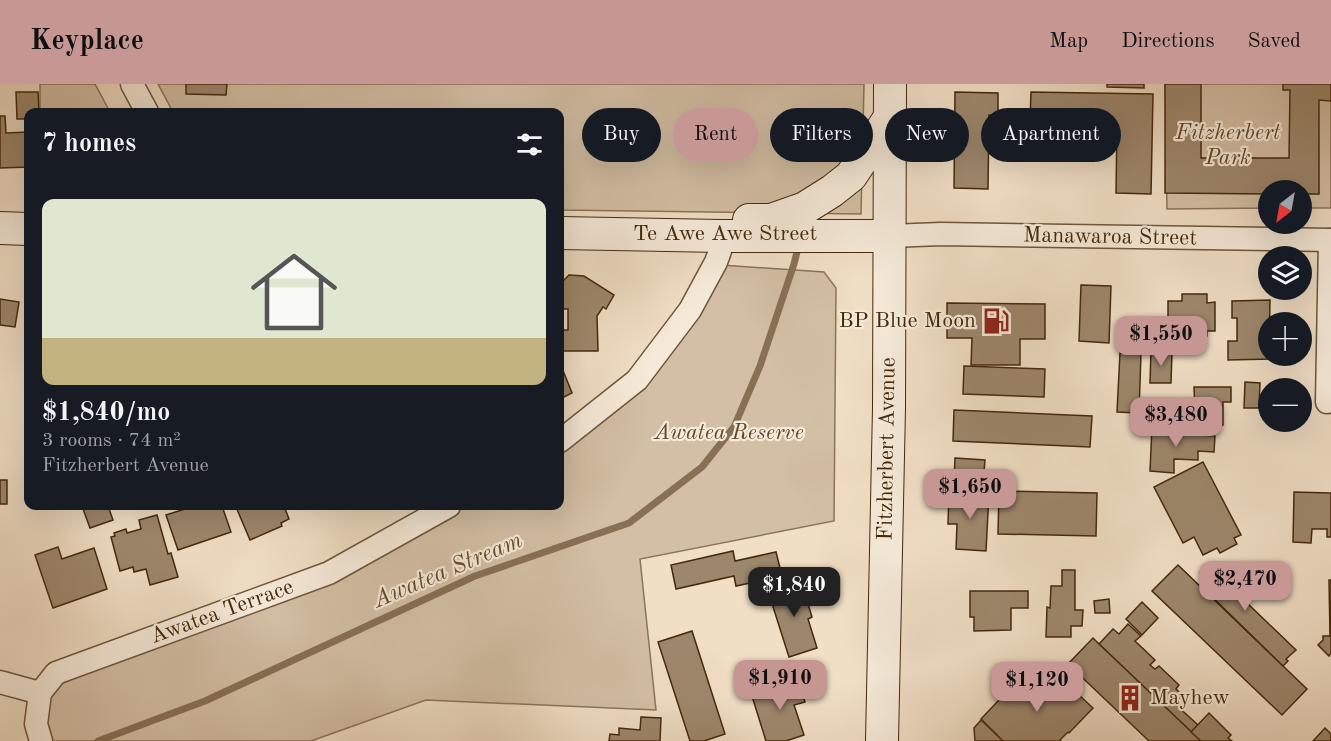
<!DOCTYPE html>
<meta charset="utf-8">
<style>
:root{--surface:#171b24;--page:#20242c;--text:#f1f3f6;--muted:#9ea1a6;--accent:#c59692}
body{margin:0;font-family:"Old Standard TT",serif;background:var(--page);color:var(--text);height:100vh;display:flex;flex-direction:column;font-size:22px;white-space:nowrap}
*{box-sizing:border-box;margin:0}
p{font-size:20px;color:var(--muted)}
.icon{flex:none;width:33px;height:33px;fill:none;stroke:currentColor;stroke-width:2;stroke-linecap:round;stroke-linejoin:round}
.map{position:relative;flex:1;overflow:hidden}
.panel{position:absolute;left:24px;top:24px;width:540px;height:402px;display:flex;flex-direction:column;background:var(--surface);border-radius:12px;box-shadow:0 6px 24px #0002}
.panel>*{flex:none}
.hud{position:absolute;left:582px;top:24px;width:570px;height:54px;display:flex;gap:12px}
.needle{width:39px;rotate:211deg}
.controls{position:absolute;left:1258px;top:96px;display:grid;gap:12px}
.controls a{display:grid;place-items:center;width:54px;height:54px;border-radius:50%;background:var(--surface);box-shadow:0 6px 24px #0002;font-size:30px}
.price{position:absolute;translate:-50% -51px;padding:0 14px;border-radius:12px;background:var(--accent);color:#111;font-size:20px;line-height:39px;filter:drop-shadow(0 2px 3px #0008)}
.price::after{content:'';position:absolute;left:50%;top:36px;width:18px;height:14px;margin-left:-9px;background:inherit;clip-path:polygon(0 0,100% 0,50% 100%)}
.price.current{background:#222;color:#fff}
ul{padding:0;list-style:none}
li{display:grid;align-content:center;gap:12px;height:318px;padding:0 18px}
li span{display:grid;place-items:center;height:186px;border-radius:12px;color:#555}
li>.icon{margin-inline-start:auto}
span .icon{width:108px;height:108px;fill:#fffc;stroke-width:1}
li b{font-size:26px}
h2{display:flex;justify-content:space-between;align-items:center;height:72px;padding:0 18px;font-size:26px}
.chip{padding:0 21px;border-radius:27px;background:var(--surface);box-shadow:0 6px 24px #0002;font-size:21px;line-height:54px}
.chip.current{background:var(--accent);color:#111}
header{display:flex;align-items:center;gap:36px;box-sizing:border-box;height:84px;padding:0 30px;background:var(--accent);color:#111}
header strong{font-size:28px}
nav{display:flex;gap:33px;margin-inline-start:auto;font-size:21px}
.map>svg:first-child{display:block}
.green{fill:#d3bfa5;stroke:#8c7458;stroke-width:1.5}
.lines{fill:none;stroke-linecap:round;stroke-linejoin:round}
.stream{stroke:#887055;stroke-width:7}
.building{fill:#9d876c;stroke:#44290b;stroke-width:1.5}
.minor-casing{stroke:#6f563a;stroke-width:25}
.secondary-casing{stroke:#44290b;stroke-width:34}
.minor{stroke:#f5ead9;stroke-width:22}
.secondary{stroke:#f5ead9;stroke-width:32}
.labels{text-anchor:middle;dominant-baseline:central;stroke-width:4.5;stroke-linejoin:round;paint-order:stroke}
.park-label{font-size:22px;font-style:italic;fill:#61472a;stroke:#f5ead9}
.street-label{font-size:22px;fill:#44290b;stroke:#f5ead9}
.poi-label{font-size:22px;fill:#44290b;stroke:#f5ead9;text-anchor:end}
.water-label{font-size:24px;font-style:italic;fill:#664d30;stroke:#f5ead9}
</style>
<header>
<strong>Keyplace</strong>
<nav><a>Map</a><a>Directions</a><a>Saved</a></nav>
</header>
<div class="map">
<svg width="1331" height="657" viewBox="0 0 1331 657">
<rect width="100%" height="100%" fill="#f0dec5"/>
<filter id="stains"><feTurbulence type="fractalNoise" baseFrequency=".00333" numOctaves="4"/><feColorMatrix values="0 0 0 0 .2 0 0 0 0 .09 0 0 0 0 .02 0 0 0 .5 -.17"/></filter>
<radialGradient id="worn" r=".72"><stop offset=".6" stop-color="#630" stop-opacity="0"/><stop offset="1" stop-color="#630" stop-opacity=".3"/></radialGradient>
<g class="green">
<path d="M40,0H95L110,28H40Z"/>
<path d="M158,0H864L861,130L560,126V28H173Z"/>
<path d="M1165,0H1331V124H1302V106H1269V124L1167,125Z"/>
<path d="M721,181L824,188L836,204L834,437L640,475L656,626L426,616L311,657H41L56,589L329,489L449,422H560V357L637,296Z"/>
</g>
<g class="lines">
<path class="stream" d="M98,657L205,617L475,492L629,439L702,383L734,343L760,282L794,180L799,160"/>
</g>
<g class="building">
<path d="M186,0H227L226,11L186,10Z"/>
<path d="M1107,0H1144V4L1107,3Z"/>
<path d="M1165,0H1201V74H1289L1290,6H1283V0H1331V17L1319,16V110H1302V106H1269V110L1165,109Z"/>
<path d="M16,8H38L39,28H28V35H17Z"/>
<path d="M955,8L998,9V31H989L988,105L954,104Z"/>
<path d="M1031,8L1153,10L1151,110L1116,109L1117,40L1030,38Z"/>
<path d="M0,32H5L6,49L28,48V83L0,84Z"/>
<path d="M569,191L584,192L614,211L606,225L603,223L597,232L598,267H563L562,246H568V225H560V200Z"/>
<path d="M1081,201L1111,202L1109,259L1079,257Z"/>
<path d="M1182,210H1207V219L1215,218V247H1207V252H1185V246H1168V217H1182Z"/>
<path d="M0,215L19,218L15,243L0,241Z"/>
<path d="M1270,216L1269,272H1275V275L1228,276V257H1237V234H1232V217Z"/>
<path d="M947,219L1045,220V255H1020V281H971L972,254H947Z"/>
<path d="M1151,267L1172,268L1171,299H1150Z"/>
<path d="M1120,269H1141L1139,329L1117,328Z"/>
<path d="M560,279L572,309L560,315Z"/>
<path d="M964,282L1045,285L1044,313L963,310Z"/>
<path d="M1245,298L1260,299L1259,324H1244Z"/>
<path d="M1194,303H1231V318H1223V341H1180V328H1195Z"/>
<path d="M954,326L1092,332L1090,363L953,357Z"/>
<path d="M1152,343L1171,344V349L1215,352L1214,368L1198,367V376L1174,375V389L1150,387Z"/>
<path d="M955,374L985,376L983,400L954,398Z"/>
<path d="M1203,378L1241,451L1234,454L1237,460L1220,469L1217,464L1203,471L1194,453L1183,459L1154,403Z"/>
<rect x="0" y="396" width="7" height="24"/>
<path d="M999,407L1097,409L1096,452L998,450Z"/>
<path d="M949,408L989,410L986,467L956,465L957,440H948Z"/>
<path d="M1294,408L1331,409V453H1327V445H1312L1311,459L1293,458Z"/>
<path d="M82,422H108L113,436L90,444Z"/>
<path d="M184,422H222L231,448L178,466L166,431L185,425Z"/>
<path d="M239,422H284L289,435L281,439L282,442L250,456L236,423Z"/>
<path d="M157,431L168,470L171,469L178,493L150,501L146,485L134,488L133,483L120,487L111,453L115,452L114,449L126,445L127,449L141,445L139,436Z"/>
<path d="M58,463L62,475L94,464L107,505L53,524L35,471Z"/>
<path d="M733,467L735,477L776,468L782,492L736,502L734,492L676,505L671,481Z"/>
<path d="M1178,481L1307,605L1282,631L1152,507Z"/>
<path d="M1207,481L1214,487L1219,481L1252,512L1246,518L1296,566L1286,575L1288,577L1283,582L1200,501L1206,494L1200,489Z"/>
<path d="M1062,486H1075V526H1083L1082,542H1071V553H1046L1047,523L1050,524L1051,502H1062Z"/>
<path d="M1329,496H1331V569L1329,572L1318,561L1323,556V552H1330Z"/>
<path d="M801,497L812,533L808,535L817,564L789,573L768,507Z"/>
<path d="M970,507H1028V524H1011V546L974,547V533H970Z"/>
<path d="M1109,515L1110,529H1095L1094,517Z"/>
<path d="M1142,518L1158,534L1142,551L1126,535Z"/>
<path d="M1128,540L1141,552L1135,557L1155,576L1150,581L1155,585L1159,582L1179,601L1176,605L1183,612L1175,620L1198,641L1191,648L1099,560L1113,545L1119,550Z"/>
<path d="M692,547L725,650L704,657H690L658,558Z"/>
<path d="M1093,554L1099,560L1201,657H1149L1068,580Z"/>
<path d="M797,595L805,618L794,621L804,651L786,657H766L751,609Z"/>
<path d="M1015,599L1018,602L1030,601L1033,604L1036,601L1067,600L1093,624L1069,649L1068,648L1060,656L1061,657H1003L981,635Z"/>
<path d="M1209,629L1231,651L1228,654L1232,657H1201L1191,648Z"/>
<path d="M641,633L661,634L660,657H609L610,650L619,651V644L640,646Z"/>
<path d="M981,636L1003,657H975L974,644Z"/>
<path d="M1325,644L1331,650V657H1313Z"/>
</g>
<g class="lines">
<g class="minor-casing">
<g id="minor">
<path d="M132,0L147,28"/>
<path d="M890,152L941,150L1331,156"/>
<path d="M1327,318L1330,156"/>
<path d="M560,357L637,296L690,226L716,178L720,167L721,152"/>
<path d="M0,598L40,609"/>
<path d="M41,657L36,640L40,609L56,589L329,489L449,422"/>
</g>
</g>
<g class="secondary-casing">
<g id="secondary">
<path d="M749,136H771L805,124L832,107L851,92L890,33"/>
<path d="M0,144L28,145"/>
<path d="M560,149L721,152H890"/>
<path d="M882,657L889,324L890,0"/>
</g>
</g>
<use href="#minor" class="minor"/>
<use href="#secondary" class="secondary"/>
</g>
<defs>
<g id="fuel-bare" transform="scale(2.07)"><path d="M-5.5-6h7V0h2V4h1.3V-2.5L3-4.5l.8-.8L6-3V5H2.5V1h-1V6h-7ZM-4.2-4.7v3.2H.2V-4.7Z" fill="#8f2418" stroke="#f5ead9" stroke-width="2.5" paint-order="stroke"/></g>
<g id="building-bare" transform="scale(2.07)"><path d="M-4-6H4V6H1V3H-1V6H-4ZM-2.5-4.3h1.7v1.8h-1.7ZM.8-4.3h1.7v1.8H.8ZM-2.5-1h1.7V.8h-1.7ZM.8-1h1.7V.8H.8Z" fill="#8f2418" stroke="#f5ead9" stroke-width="2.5" paint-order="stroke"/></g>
</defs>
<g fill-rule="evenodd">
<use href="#fuel-bare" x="996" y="237"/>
<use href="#building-bare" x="1130" y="614"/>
</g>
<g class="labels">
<g class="park-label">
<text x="1228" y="49">Fitzherbert<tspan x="1228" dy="25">Park</tspan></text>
<text x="729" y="349">Awatea Reserve</text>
</g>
<g class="street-label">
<text x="725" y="150">Te Awe Awe Street</text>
<text transform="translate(1110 153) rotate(1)">Manawaroa Street</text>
<text transform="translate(887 365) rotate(-89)">Fitzherbert Avenue</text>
<text transform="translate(222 528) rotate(-20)">Awatea Terrace</text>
</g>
<g class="poi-label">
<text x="976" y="237">BP Blue Moon</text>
<text x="1150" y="614" text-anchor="start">Mayhew</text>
</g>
<g class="water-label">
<text transform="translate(448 487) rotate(-23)">Awatea Stream</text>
</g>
</g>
<rect width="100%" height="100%" filter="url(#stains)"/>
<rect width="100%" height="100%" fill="url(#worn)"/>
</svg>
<div class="controls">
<a><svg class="needle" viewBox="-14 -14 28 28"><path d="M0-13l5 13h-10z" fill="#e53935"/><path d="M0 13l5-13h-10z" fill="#9ea1a6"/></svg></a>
<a><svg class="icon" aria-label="layers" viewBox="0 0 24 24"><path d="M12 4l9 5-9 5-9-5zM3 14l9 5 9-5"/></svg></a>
<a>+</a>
<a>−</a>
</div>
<b class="price" style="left:1161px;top:283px">$1,550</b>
<b class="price" style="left:1176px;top:364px">$3,480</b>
<b class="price" style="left:970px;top:436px">$1,650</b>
<b class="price" style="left:1245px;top:528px">$2,470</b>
<b class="price current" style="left:794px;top:534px">$1,840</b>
<b class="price" style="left:780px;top:627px">$1,910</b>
<b class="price" style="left:1037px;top:629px">$1,120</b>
<div class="hud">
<a class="chip">Buy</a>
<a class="chip current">Rent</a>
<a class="chip">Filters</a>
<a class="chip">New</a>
<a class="chip">Apartment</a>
</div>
<section class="panel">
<h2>7 homes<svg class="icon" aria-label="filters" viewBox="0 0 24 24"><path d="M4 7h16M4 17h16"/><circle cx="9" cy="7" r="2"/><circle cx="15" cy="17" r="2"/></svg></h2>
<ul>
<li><span style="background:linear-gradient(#dfe7d0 75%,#c2b280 0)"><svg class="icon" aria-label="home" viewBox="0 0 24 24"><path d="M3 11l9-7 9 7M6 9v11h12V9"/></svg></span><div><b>$1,840/mo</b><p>3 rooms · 74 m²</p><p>Fitzherbert Avenue</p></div></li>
</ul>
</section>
</div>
